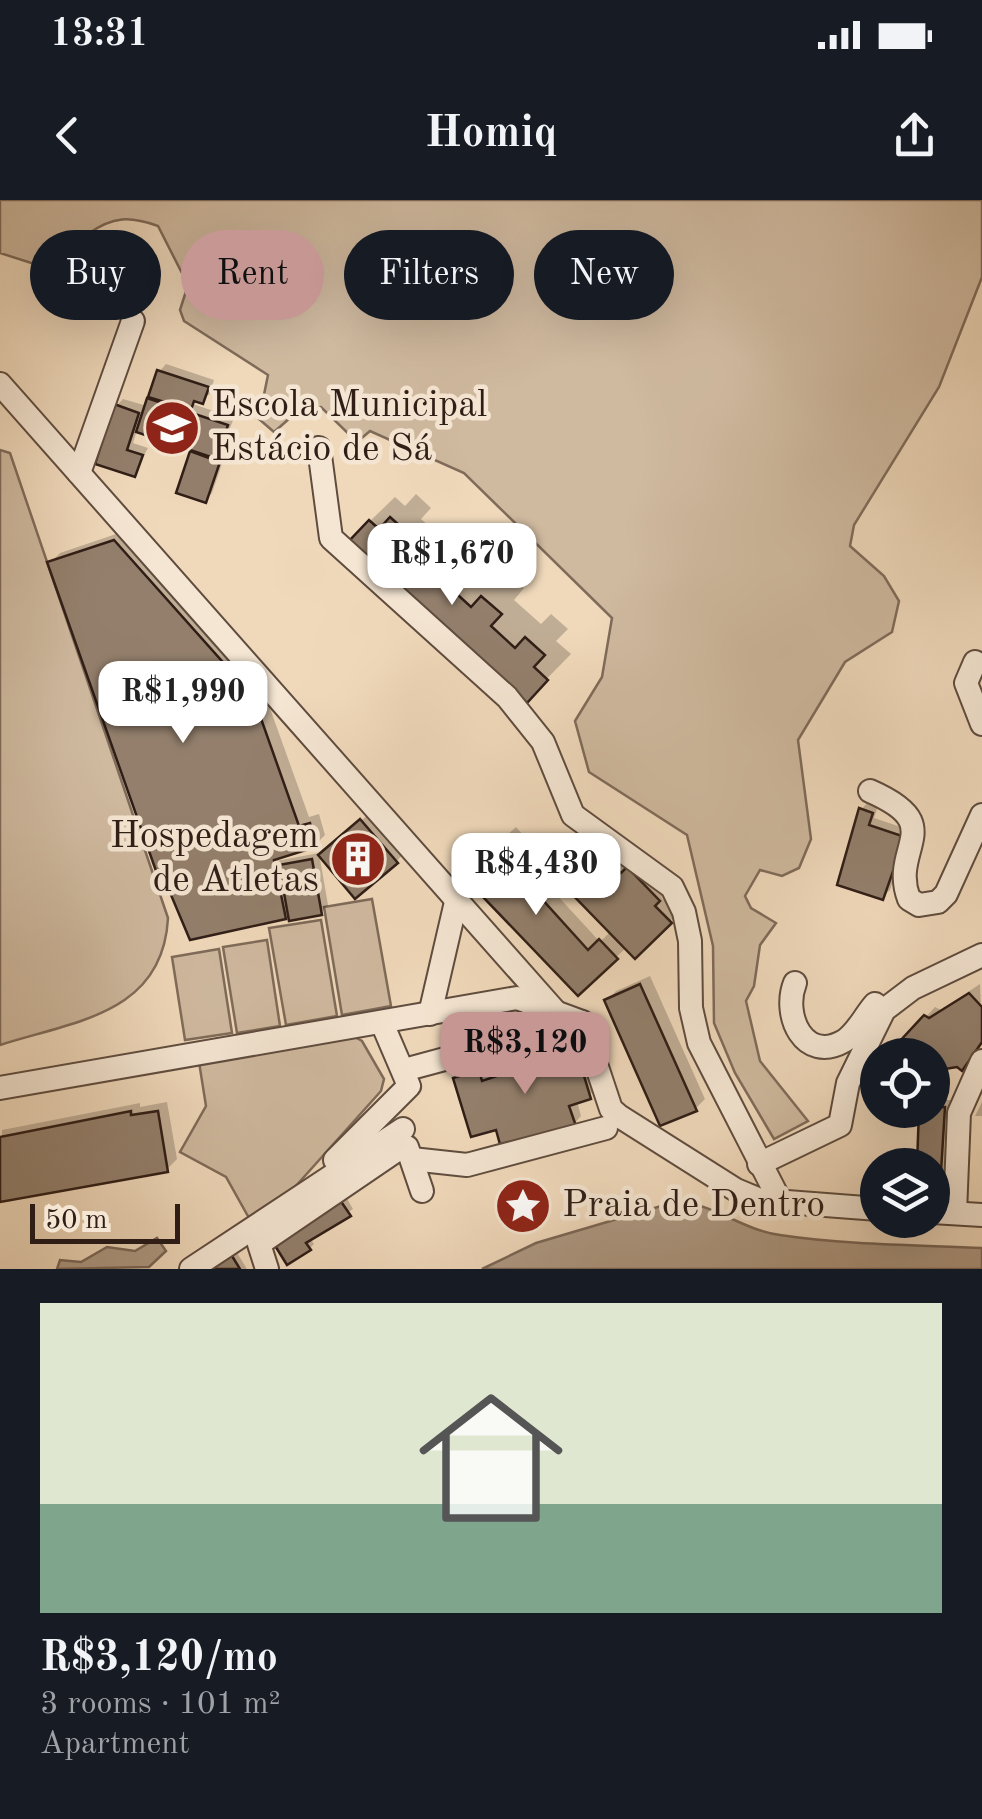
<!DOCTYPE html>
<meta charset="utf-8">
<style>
:root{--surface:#171b24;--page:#242831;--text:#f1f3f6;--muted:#9ea1a6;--accent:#c59692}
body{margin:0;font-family:"Old Standard TT",serif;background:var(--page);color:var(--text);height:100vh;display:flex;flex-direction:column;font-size:38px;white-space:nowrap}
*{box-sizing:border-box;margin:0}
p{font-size:32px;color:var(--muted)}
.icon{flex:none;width:55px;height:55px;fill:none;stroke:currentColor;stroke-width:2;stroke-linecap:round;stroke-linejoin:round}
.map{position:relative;height:1069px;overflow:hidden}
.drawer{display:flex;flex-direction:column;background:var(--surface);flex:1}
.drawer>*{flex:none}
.hud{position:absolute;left:30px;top:30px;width:922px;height:90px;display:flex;gap:20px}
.fabs{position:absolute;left:860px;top:838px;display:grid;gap:20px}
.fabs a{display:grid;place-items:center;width:90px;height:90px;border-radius:50%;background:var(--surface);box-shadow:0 10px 40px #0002;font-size:50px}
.scale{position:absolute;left:30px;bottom:25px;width:150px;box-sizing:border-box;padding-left:10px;border:5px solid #2f1d16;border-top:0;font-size:28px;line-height:35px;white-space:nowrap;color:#2f1d16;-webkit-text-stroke:8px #f5e6d3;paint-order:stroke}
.price{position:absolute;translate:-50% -85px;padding:0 22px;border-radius:20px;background:#fff;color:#222;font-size:32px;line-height:65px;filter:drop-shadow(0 2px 5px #0008)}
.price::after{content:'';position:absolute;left:50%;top:60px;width:30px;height:22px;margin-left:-15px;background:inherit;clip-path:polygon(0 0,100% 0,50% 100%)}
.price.current{background:var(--accent);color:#111}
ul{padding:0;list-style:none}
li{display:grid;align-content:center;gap:20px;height:530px;padding:0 40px}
li span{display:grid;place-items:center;height:310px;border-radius:0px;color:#555}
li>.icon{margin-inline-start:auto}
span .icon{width:180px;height:180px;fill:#fffc;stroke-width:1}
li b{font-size:42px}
.tag{padding:0 35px;border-radius:45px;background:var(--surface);box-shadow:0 10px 40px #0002;font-size:35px;line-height:90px}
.tag.current{background:var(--accent);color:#111}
.status{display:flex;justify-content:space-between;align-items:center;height:70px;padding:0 50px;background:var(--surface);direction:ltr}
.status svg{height:28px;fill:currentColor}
header{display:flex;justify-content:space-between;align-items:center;height:130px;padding:0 40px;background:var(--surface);font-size:45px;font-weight:800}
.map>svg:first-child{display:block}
.green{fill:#cfb99f;stroke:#7f6b5a;stroke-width:2.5}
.water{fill:#ae9983;stroke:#7b6757;stroke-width:2.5}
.shadow{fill:#0003}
.building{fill:#937f6c;stroke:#2f1d16;stroke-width:2.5}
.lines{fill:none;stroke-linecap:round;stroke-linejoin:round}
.minor-casing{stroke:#5f4c3f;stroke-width:26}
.minor{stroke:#f5e6d3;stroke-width:22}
.labels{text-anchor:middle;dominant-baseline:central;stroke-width:9;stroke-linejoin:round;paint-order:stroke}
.poi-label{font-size:38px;fill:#2f1d16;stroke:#f5e6d3;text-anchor:start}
</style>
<div class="status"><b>13:31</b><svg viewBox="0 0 49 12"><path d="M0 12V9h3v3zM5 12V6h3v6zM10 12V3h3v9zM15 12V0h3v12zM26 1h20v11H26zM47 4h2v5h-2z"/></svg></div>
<header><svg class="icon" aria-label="back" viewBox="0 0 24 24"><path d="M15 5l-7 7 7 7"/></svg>Homiq<svg class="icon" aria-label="share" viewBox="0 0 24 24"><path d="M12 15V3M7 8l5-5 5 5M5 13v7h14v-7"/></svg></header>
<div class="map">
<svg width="982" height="1069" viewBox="0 0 982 1069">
<rect width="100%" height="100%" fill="#f0d9bb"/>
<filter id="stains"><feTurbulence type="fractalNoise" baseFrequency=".002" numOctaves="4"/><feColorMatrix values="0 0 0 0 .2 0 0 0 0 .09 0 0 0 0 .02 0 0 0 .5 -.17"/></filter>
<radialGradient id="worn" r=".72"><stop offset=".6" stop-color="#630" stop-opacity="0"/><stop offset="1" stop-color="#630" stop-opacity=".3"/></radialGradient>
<g class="green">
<path d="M0,0H982V77L939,187L854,325L850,346L884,376L899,401L892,432L845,462L798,540L811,639L799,668L782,676L760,670L745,696L751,708L776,723L760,745L754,786L746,801L760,861L808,921L774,939L735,873L714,823L713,746L687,635L589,572L575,521L602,477L612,418L464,273L370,231L357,242L321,207L298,211L274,232L259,219L268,175L184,121L180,110L188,85L158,26C130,16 113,16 88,34L91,62L87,85L73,93L58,87L44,67L0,53Z"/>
<path d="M0,250L10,253L168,718C163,814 75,821 0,845Z"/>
<path d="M372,699L391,806L342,815L324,707Z"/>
<path d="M321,720L337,816L286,825L269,728Z"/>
<path d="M267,740L280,826L237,833L223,747Z"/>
<path d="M219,749L232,833L185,840L172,757Z"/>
<path d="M353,836L362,841L384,879L381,891L294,988L249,1018L226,977L180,952L206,906L199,862Z"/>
</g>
<g class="water">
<path d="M678,1001C713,1004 743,1030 780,1035C846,1045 915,1045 982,1048V1069H482L536,1043Z"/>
<path d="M157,1038L166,1051L149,1067L57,1069L60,1060L81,1062L107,1047L135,1051Z"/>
</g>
<g class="shadow">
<path d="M166,164L214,180L210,194L193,204L234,218L220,253L225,255L212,293L205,300L179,291L194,248L137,230L133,243L148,248L134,274L98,263L116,206L123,199L147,206L159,172Z"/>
<path d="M416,294L431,308L421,319L448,343L459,332L479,349L470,359L497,384L508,373L524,388L514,400L541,424L551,414L568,429L556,441L571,454L527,499L370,321L395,297L405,306Z"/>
<path d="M125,331L262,486L309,617L319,614L325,635L315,645L276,657V661L319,653L328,705L321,712L290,711L285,717L50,363L60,353Z"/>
<path d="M868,602L878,606L874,618L910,630L890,690L882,697L861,610Z"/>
<path d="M369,614L403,654L396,662L328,648Z"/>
<path d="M516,627L532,645L521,656L600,742L611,731L571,689L612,649L666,692L661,697L677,714L636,755L627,747L578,793L474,665Z"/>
<path d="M650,776L705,899L695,909L607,801L616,791Z"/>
<path d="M980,784L982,845L962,868L932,855H891L935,807L941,810Z"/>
<path d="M581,837L597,890L577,901L581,916L574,924L456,879L463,872L487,865L489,875L504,870L502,865L510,857L535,850L538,858L552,854L559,844Z"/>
<path d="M932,900H951L947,979L939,986L932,965H919Z"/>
<path d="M167,902L177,959L167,969L0,986L2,930L140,903V907Z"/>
<path d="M982,902V916H975Z"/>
<path d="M346,997L353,1009L310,1038L314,1044L310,1048L277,1045Z"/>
<path d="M234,1048L247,1069H200Z"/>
</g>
<g class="building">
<path d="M157,170L209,187L203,204L194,201L191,210L148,197Z"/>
<path d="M147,198L228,225L217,259L136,232Z"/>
<path d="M114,204L139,213L127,250L143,255L135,277L95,264Z"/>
<path d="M190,251L220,262L206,303L176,293Z"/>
<path d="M390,317L409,334L399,345L422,366L433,354L456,375L447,385L471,407L481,396L502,414L491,426L515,448L525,437L545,455L534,467L548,480L527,503L349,341L369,320L379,329Z"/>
<path d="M114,340L253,496L299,626L310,623L316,647L274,660L286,719L190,740L166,683L161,685L47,362Z"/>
<path d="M859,608L873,613L869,625L905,637L883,700L837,685Z"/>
<path d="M360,619L398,663L355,699L318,655Z"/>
<path d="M505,635L524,657L513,667L588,750L599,739L618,759L578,796L461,674Z"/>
<path d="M603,654L621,673L627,667L660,701L655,706L672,723L635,759L567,689Z"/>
<path d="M312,659L322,715L289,721L279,665Z"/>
<path d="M640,784L697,911L660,926L604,800Z"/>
<path d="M969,793L982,807V842L962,871L957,867L932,871V855H887L924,815L929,818Z"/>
<path d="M574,843L591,899L569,906L576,926L501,948L496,930L471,937L453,878L479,870L482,881L503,874L500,864L528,855L531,864L551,858L549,850Z"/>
<path d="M932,907H945L940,988L932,987V965H917L919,910Z"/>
<path d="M131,911V915L158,911L168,972L0,1002V937Z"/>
<path d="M340,1000L351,1016L306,1043L311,1050L287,1065L274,1044Z"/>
<path d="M229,1051L240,1069H199Z"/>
</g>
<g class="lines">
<g class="minor-casing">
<g id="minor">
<path d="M0,184L554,810"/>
<path d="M319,248L331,338L507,497L543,542L573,615L672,687L684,712L690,741L691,808L699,843L781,1003"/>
<path d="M79,273L133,121"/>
<path d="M975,462L966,483L982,524"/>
<path d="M870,591C950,626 889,647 909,699L919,705L938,702L946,694L982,615"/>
<path d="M795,783C782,815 804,864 844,841C857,833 865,815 875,804"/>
<path d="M430,814L456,702"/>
<path d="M404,870L582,822"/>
<path d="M0,888L517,798L582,822L611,909L619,916L736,990L760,1000L878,1009"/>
<path d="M407,947L422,991"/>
<path d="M412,959L467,965L606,928"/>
<path d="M335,960L409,886L382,823"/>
<path d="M759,964L840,925L848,883L884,810L913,788L982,755"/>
<path d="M932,1012L982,1015"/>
<path d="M955,1013L959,913L982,861"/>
<path d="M191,1069L403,929"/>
<path d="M267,1069L259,1044L403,946"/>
</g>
</g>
<use href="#minor" class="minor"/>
</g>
<defs>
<g id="school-disc" transform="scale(2.875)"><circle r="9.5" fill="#8f2418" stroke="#f5e6d3"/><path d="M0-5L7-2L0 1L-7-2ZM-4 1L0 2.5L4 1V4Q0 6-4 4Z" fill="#fff"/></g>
<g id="building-disc" transform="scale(2.875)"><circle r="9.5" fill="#8f2418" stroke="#f5e6d3"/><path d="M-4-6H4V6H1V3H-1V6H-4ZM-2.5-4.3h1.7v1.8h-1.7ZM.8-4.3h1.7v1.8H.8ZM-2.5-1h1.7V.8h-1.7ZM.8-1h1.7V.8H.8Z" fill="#fff"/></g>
<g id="sight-disc" transform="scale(2.875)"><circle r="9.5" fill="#8f2418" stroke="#f5e6d3"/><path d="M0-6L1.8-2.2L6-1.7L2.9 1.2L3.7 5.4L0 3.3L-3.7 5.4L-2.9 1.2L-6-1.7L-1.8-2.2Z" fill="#fff"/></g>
</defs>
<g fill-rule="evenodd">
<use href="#school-disc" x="172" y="228"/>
<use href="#building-disc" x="358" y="659"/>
<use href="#sight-disc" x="523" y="1006"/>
</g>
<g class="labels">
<g class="poi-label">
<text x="211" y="206">Escola Municipal<tspan x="211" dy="44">Estácio de Sá</tspan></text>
<text x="319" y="637" text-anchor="end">Hospedagem<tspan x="319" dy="44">de Atletas</tspan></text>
<text x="562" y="1006">Praia de Dentro</text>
</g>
</g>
<rect width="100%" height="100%" filter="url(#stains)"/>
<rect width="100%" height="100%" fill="url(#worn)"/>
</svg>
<div class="fabs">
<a><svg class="icon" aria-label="locate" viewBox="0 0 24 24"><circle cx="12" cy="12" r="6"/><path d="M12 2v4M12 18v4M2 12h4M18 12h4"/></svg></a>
<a><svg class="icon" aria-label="layers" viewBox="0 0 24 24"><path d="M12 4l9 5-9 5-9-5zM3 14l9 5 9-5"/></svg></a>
</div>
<div class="scale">50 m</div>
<b class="price" style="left:452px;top:408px">R$1,670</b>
<b class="price" style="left:183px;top:546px">R$1,990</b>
<b class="price" style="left:536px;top:718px">R$4,430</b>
<b class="price current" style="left:525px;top:897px">R$3,120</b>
<div class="hud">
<a class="tag">Buy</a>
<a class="tag current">Rent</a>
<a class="tag">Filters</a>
<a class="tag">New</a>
</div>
</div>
<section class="drawer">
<ul>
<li><span style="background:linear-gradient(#dfe7d0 65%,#7fa58c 0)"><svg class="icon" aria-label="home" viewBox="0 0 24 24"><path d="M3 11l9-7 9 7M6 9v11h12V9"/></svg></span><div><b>R$3,120/mo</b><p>3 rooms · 101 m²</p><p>Apartment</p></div></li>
</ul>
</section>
